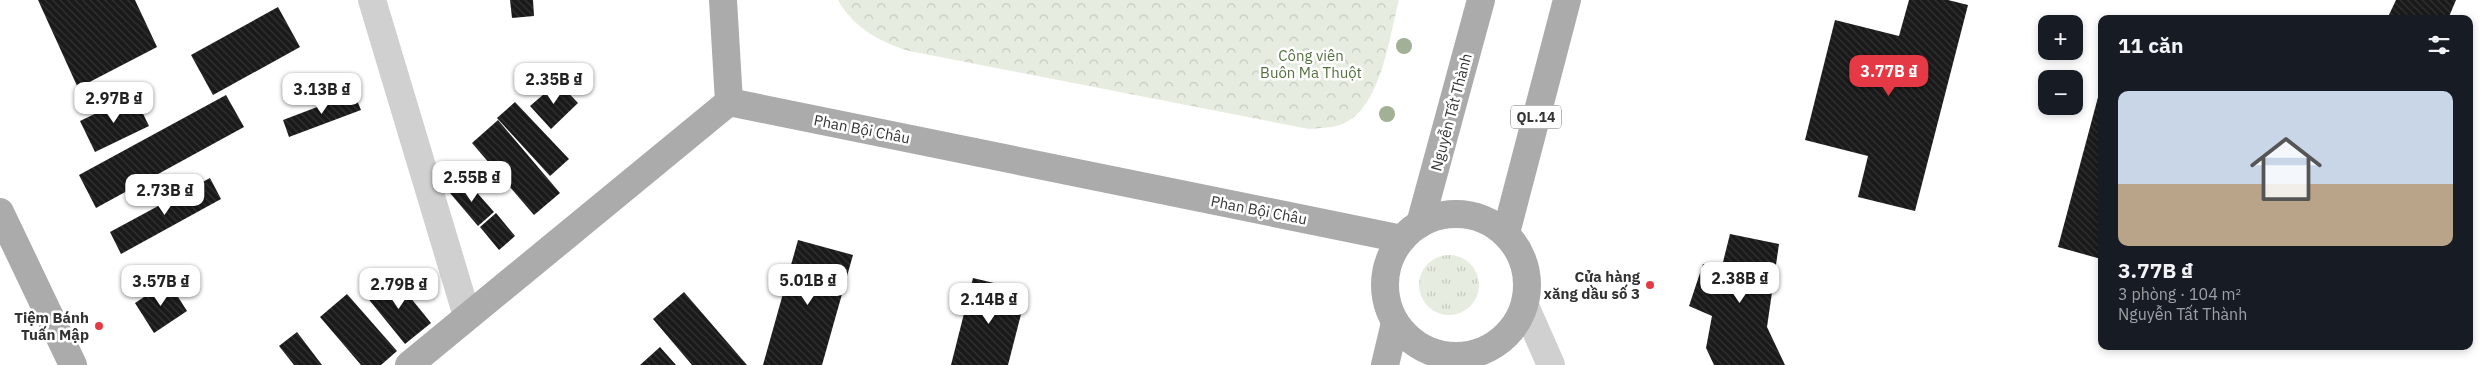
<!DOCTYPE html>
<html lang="vi">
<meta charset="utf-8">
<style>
:root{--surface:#171b24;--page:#242831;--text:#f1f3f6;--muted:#9ea1a6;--accent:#e63946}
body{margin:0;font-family:"IBM Plex Sans",sans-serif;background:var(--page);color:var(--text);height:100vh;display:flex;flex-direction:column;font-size:19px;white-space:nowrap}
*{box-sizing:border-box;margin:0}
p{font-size:16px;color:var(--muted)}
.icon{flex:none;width:28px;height:28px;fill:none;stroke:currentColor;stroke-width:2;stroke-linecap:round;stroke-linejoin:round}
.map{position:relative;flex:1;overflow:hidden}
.details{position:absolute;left:2098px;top:15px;width:375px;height:335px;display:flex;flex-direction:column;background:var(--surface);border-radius:10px;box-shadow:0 2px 8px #0003}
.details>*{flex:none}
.buttons{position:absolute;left:2038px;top:15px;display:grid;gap:10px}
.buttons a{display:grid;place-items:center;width:45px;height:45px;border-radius:10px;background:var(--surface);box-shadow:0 2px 8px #0003;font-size:25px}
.price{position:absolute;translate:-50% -42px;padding:0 11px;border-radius:10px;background:#fff;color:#222;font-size:16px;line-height:32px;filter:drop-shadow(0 1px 2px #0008)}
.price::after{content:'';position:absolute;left:50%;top:30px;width:15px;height:11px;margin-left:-8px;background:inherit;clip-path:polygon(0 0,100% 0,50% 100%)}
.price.active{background:var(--accent);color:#fff}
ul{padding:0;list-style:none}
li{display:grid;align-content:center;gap:10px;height:265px;padding:0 20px}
li span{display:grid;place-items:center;height:155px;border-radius:10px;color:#555}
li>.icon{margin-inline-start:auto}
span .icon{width:90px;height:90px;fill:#fffc;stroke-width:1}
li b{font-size:21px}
h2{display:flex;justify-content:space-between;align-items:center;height:60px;padding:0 20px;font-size:21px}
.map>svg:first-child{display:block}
.grass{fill:url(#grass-tufts)}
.park{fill:url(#park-crowns)}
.building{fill:url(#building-back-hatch)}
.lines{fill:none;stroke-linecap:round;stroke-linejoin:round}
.minor{stroke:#d0d0d0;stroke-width:28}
.major{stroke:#ababab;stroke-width:28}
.tree{fill:#a2b095}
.poi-dot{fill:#e63946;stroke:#fff;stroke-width:2}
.labels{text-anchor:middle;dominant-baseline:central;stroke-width:5;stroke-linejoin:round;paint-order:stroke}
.shield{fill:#fff;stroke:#707070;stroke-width:1}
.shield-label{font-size:14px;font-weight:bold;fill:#333}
.park-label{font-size:15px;fill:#56703f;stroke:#fff}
.street-label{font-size:15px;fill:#333;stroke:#fff}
.poi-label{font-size:15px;font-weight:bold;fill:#333;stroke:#fff;text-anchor:end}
</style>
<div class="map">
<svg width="2488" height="365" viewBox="0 0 2488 365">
<defs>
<pattern id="grass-tufts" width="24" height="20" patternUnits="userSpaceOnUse" patternTransform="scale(1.25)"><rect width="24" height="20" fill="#e6ecdf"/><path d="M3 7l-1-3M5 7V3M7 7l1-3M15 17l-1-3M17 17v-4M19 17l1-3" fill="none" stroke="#c6cbc0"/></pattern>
<pattern id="park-crowns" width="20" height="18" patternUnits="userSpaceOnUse" patternTransform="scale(1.25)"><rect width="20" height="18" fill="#e6ecdf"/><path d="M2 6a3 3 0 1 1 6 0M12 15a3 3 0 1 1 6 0" fill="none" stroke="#c6cbc0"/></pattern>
<pattern id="building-back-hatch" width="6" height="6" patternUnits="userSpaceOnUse" patternTransform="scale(1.25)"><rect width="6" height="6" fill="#1a1a1a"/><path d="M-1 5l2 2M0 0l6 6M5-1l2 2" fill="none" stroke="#333"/></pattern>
</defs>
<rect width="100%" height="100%" fill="#fff"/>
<circle class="grass" cx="1449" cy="285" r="30"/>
<path class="park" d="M838,0H1399C1389,37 1381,111 1340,125C1331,128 1319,128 1309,129L909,51C879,42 853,27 838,0Z"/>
<g class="building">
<path d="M38,0H135L157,47L78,88Z"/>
<path d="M510,0H533L534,16L512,18Z"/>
<path d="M1909,0H1948L1968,5L1915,211L1858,197L1868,156L1805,140L1835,20L1899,36Z"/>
<path d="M2396,0H2456L2448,19H2387Z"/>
<path d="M278,7L300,47L213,95L191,55Z"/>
<path d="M558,82L578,103L551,129L530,106Z"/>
<path d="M2101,86V259L2058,247Z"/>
<path d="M354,93L361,110L289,137L283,120Z"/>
<path d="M134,95L149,126L95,152L80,121Z"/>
<path d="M226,95L244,127L96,208L79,175Z"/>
<path d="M515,102L569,159L550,176L497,118Z"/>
<path d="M498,120L560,193L534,215L472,143Z"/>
<path d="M210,178L221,199L121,254L110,232Z"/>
<path d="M465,179L494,212L478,226L450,193Z"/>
<path d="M496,213L515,236L499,250L480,227Z"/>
<path d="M1730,234L1779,244L1767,327L1785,365H1714L1706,348L1712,316L1689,306L1703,264L1722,266Z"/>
<path d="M798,240L853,255L822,365H763Z"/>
<path d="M393,276L431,323L405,344L366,296Z"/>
<path d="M973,278L1027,291L1008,365H951Z"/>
<path d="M168,281L187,311L154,333L135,303Z"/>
<path d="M684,292L747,365H692L653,319Z"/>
<path d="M347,294L397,351L381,365H361L320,317Z"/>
<path d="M297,332L322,365H294L279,346Z"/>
<path d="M660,347L676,365H640Z"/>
</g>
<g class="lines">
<g class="minor">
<path d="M372,0L467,316"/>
<path d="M1525,306L1551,365"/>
</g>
<g class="major">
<path d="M723,0L729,102"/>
<path d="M0,212L73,365"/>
<circle cx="1456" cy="285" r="71"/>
<path d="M1420,224L1481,0"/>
<path d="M1506,233L1567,0"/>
<path d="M409,365L729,102L1402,239"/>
<path d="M1385,365L1395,323"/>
</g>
</g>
<g class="tree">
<circle cx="1404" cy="46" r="8"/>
<circle cx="1387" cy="114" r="8"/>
</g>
<g class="poi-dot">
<circle cx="1650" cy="285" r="5"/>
<circle cx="99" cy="326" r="5"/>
</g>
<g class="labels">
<rect class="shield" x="1511" y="105.5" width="50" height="23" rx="4"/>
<g class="shield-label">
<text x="1536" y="117">QL.14</text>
</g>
<g class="park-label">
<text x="1311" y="55">Công viên<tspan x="1311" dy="17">Buôn Ma Thuột</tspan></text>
</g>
<g class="street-label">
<text transform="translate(1451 112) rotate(-75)">Nguyễn Tất Thành</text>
<text transform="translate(862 129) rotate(11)">Phan Bội Châu</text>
<text transform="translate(1259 210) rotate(11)">Phan Bội Châu</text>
</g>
<g class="poi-label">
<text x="1640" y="276">Cửa hàng<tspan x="1640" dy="17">xăng dầu số 3</tspan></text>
<text x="89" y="317">Tiệm Bánh<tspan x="89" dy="17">Tuấn Mập</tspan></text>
</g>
</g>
</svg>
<div class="buttons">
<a>+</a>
<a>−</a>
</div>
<b class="price active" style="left:1889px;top:97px">3.77B ₫</b>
<b class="price" style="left:554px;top:105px">2.35B ₫</b>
<b class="price" style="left:322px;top:115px">3.13B ₫</b>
<b class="price" style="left:114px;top:124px">2.97B ₫</b>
<b class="price" style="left:472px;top:203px">2.55B ₫</b>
<b class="price" style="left:165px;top:216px">2.73B ₫</b>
<b class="price" style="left:1740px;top:304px">2.38B ₫</b>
<b class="price" style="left:808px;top:306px">5.01B ₫</b>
<b class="price" style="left:161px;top:307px">3.57B ₫</b>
<b class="price" style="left:399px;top:310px">2.79B ₫</b>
<b class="price" style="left:989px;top:325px">2.14B ₫</b>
<section class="details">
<h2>11 căn<svg class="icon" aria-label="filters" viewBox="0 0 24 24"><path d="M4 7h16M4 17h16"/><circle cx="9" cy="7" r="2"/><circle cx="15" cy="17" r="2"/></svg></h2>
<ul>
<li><span style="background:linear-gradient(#c9d6e8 60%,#b9a48a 0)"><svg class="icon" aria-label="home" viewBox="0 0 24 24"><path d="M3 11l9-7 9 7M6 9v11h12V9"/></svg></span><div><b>3.77B ₫</b><p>3 phòng · 104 m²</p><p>Nguyễn Tất Thành</p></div></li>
</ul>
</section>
</div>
